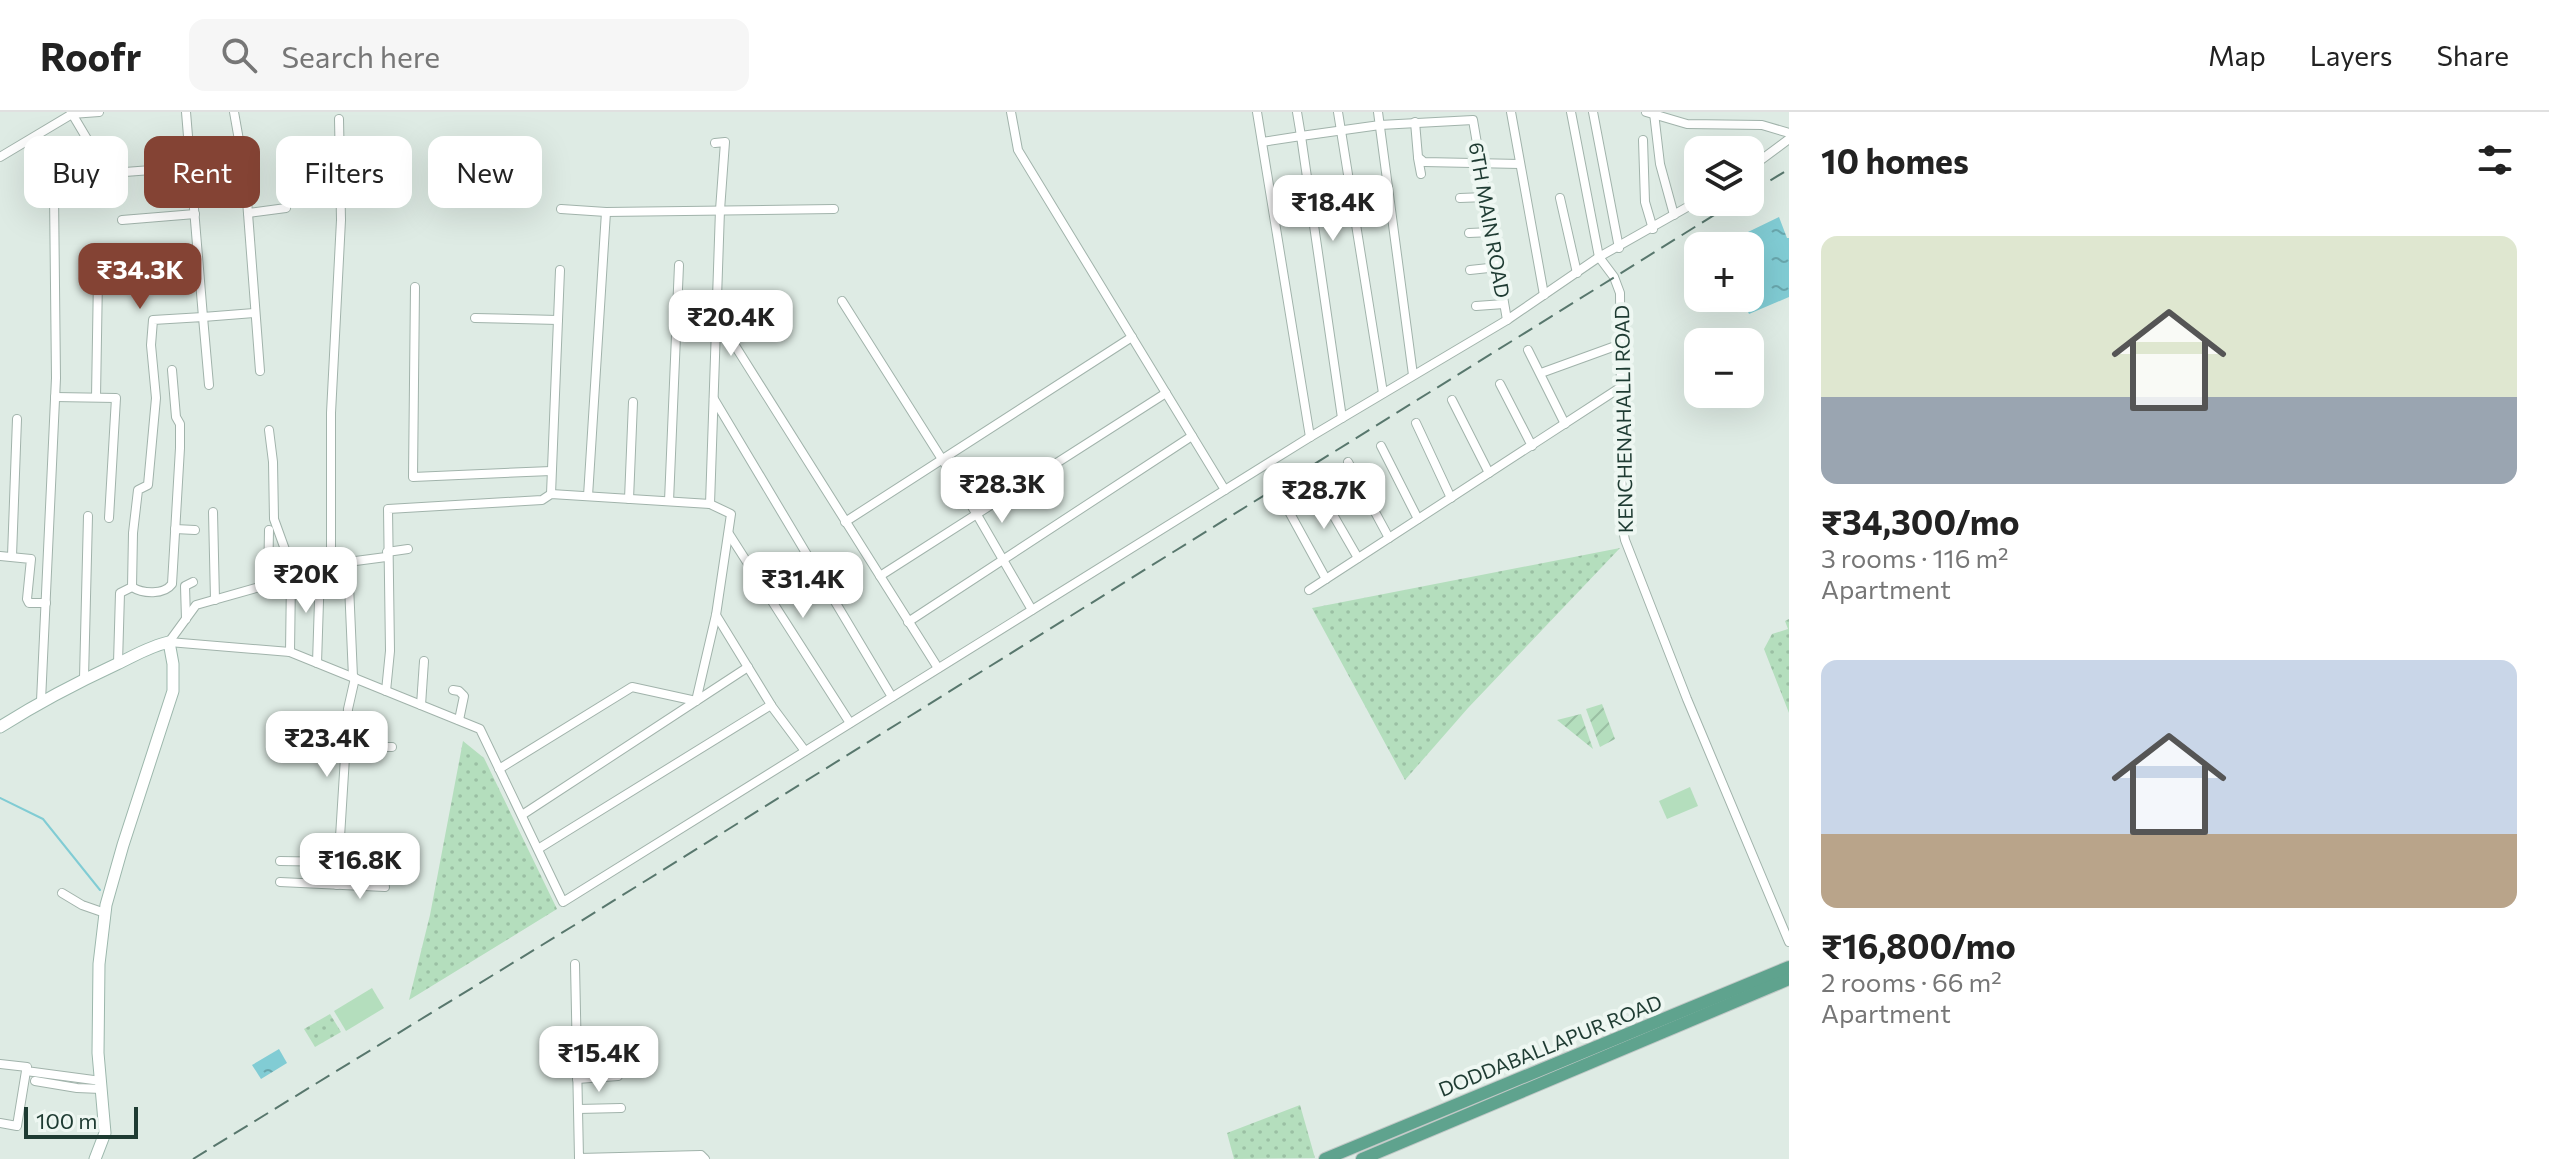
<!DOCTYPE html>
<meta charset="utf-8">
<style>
:root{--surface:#fff;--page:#f6f6f6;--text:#222;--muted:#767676;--line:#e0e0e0;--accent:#844334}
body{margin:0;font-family:Commissioner,sans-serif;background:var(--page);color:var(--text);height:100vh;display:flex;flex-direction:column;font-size:30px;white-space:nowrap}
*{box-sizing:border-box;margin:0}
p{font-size:26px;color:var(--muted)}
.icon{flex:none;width:44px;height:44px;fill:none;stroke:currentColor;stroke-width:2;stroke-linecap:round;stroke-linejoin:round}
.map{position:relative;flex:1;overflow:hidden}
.side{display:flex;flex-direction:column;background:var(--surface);width:760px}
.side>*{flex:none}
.banner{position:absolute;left:24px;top:24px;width:760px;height:72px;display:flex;gap:16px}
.controls{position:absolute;left:1684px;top:24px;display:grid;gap:16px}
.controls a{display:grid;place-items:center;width:80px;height:80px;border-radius:16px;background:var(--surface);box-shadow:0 8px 32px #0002;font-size:40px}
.scale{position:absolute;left:24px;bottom:20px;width:114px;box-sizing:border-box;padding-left:8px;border:4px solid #1e3b32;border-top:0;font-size:22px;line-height:28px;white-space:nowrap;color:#1e3b32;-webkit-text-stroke:6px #eef7f2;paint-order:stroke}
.price{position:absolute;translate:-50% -68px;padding:0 18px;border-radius:16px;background:#fff;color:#222;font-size:26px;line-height:52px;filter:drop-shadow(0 2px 4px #0008)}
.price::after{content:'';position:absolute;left:50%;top:48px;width:24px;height:18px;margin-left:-12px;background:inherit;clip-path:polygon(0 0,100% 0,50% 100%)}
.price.selected{background:var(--accent);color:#fff}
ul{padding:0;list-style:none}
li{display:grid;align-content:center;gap:16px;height:424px;padding:0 32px}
li span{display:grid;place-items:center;height:248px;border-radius:16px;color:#555}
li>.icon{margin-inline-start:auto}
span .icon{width:144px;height:144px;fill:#fffc;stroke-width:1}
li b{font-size:34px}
h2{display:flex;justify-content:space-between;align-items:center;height:96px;padding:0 32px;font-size:34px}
.chip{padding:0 28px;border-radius:16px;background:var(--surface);box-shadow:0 8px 32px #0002;font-size:28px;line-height:72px}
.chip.selected{background:var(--accent);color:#fff}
header{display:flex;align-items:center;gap:48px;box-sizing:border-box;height:112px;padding:0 40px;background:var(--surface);border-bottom:2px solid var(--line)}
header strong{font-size:38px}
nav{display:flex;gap:44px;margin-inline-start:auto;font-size:28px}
.search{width:560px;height:72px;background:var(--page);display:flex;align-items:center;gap:20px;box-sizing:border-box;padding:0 28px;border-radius:16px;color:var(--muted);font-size:30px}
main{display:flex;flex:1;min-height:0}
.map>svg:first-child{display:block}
.grass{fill:url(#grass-dots)}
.garden{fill:url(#garden-furrows)}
.pitch{fill:#b4debd}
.water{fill:url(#water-ripples)}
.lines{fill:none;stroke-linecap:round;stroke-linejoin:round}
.stream{stroke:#81ccd4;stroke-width:2}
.street-casing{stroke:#a1b3ab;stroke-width:10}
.secondary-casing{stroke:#9cb7ac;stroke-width:13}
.primary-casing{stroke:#c0c8c6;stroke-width:14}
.street{stroke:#fff;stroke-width:8}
.secondary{stroke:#fff;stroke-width:11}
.primary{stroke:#5fa38e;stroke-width:12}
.rail{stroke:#58776d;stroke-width:2;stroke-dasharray:16 8;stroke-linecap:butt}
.labels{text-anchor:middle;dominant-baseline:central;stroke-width:8;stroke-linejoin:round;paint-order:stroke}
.street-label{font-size:20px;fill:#1e3b32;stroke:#eef7f2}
</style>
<header>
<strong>Roofr</strong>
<div class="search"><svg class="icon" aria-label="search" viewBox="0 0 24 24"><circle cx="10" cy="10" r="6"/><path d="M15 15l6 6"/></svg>Search here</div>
<nav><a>Map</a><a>Layers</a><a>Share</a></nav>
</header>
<main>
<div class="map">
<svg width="1789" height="1047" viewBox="0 0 1789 1047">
<defs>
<pattern id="grass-dots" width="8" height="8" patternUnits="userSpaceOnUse" patternTransform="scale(2)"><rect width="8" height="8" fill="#b4debd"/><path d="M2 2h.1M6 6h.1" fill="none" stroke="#9abfa3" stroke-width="1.8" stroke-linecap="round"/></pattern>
<pattern id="garden-furrows" width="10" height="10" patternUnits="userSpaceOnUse" patternTransform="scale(2)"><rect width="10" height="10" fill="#b4debd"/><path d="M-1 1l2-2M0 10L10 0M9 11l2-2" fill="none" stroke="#9abfa3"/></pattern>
<pattern id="water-ripples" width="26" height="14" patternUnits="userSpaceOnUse" patternTransform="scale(2)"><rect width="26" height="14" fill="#81ccd4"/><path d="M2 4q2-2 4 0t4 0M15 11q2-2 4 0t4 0" fill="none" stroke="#69a7ad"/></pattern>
</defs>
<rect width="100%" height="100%" fill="#deebe4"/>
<g class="grass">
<path d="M1620,436L1468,596L1405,668L1312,496Z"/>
<path d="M1789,507V601L1764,537L1772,522L1788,517L1785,509Z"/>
<path d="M463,629L484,646L557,797L409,888L430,803Z"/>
<path d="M330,902L341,920L315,935L304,917Z"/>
<path d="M1300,993L1315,1046L1234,1047L1227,1021Z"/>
</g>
<g class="garden">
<path d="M1602,592L1615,627L1600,635L1586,597Z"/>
<path d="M1581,602L1593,637L1557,608Z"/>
</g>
<g class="pitch">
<path d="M1690,675L1698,694L1667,707L1659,689Z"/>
<path d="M372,876L384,896L346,919L334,899Z"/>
</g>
<g class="water">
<path d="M1779,105L1787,126H1789V185L1749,202L1742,186H1750V134H1719Z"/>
<path d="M279,937L287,951L261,967L252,953Z"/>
</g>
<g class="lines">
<path class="stream" d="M0,686L43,707L100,778"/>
<g class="street-casing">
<g id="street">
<path d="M186,0L203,205L254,201"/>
<path d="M234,0L245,62L260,259"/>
<path d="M1011,0L1018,38L1225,378"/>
<path d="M1257,0L1310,325"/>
<path d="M1297,0L1301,24L1380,13L1473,8L1507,208"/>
<path d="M1338,0L1383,281"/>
<path d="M1378,0L1413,263"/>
<path d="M1511,0L1544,183"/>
<path d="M1571,0L1599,145L1614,165L1620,181L1622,413L1625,428L1687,587L1789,830"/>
<path d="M1593,0L1619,136"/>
<path d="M1646,0L1687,12L1762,13L1789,21"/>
<path d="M1654,1L1660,52L1674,103"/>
<path d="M1415,10L1418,45L1424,50L1520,52"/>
<path d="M1643,28L1645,90L1653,117"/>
<path d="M1262,30L1301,24L1342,306"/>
<path d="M0,45L72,2L99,0"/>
<path d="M1418,46L1421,62"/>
<path d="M1750,56L1789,27"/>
<path d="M125,60L191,55L230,48L241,50"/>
<path d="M51,62L93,37L71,0"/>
<path d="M1460,86L1486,85"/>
<path d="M1560,86L1577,161"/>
<path d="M561,97L606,100L834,97"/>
<path d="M248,101L286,96"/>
<path d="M122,108L195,102"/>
<path d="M1469,121L1492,120"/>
<path d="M1470,158L1498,155"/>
<path d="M415,175L413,365L551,359"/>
<path d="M842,189L976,401L1032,498"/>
<path d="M1476,194L1504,192"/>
<path d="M717,205L938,556"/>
<path d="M475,206L558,208"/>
<path d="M1528,238L1565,312"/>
<path d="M1541,261L1621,232"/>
<path d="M1500,272L1532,334"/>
<path d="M55,285L116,286L109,406"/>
<path d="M96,285L98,165"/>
<path d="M714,287L892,585"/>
<path d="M1452,288L1489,361"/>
<path d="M1416,311L1451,386"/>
<path d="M269,318L273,350L274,407L287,443L291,466L290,540"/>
<path d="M1381,334L1418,407"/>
<path d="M1348,350L1389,426"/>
<path d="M1317,375L1358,446"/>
<path d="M551,382L560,158"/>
<path d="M588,384L606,100"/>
<path d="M629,387L633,290"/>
<path d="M669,389L679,153"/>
<path d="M710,392L720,98L725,30L715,31"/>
<path d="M1286,394L1326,467"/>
<path d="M213,400L215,488"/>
<path d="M845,410L1132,225"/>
<path d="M175,417L195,418"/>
<path d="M729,422L850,611"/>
<path d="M387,440L408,437"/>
<path d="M0,444L31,447L27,487L29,491H46"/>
<path d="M12,444L17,307"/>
<path d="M348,450L353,565"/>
<path d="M331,455V301L341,108L339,7"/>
<path d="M880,464L1166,281"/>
<path d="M268,473L269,418"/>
<path d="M132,475C143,482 164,483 172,472L180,336V312L176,305L172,258"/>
<path d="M1309,478L1621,275"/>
<path d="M716,503L773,596L805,639"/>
<path d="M186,507L185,474L193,470"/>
<path d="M908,510L1192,324"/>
<path d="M169,530L290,540L480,617L563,790L1310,325L1507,208L1599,145L1698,89"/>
<path d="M169,530L196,493L348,450L386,445"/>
<path d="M118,551L120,481L132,475L133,421L138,378L148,373L156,286L151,233L153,208L203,205L209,273"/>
<path d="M317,551L320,458"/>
<path d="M84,566L88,404"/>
<path d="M453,578L459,579L464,584L459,608"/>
<path d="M386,579L390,539L388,397L542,388L551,382L710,392L731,402L716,503L696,589L632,575L499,657"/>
<path d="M41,589L56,266L54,81L49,56"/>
<path d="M421,593L424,549"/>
<path d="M347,619L369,622L382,635H392"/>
<path d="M522,703L748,555"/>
<path d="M538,737L771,593"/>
<path d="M280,749L339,750"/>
<path d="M338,753L386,757"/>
<path d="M280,770L385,775"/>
<path d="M337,773L348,597L355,566"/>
<path d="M62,781L82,793L105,801"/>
<path d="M575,852L579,1046L701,1043L705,1047"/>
<path d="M576,932L619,930"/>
<path d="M0,952L27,955L26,959L101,969"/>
<path d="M577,967L618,964"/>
<path d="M35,969L77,976L101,977"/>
<path d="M578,997L621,996"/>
<path d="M0,1011L17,1014L26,959"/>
</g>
</g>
<g class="secondary-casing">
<path id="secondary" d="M0,615C38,591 76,571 117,552C134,544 150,534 169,530L173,552V579L123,733L106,793L99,852L98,941L105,1021L95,1047"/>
</g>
<g class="primary-casing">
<g id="primary">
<path d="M1325,1047L1789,855"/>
<path d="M1362,1047L1789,867"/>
</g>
</g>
<use href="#street" class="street"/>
<use href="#secondary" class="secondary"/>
<use href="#primary" class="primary"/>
<g class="rail">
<path d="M1750,81L1789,57"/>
<path d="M193,1047L573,814L1735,90"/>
</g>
</g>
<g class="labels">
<g class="street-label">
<text transform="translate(1490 108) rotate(80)">6TH MAIN ROAD</text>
<text transform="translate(1623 307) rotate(-91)">KENCHENAHALLI ROAD</text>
<text transform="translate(1550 933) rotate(-22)">DODDABALLAPUR ROAD</text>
</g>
</g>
</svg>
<div class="controls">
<a><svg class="icon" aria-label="layers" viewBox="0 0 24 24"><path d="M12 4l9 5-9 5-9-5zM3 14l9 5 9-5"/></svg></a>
<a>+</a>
<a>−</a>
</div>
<div class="scale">100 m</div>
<b class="price" style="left:1333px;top:131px">₹18.4K</b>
<b class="price selected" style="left:140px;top:199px">₹34.3K</b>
<b class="price" style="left:731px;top:246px">₹20.4K</b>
<b class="price" style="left:1002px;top:413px">₹28.3K</b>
<b class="price" style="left:1324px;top:419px">₹28.7K</b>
<b class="price" style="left:306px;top:503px">₹20K</b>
<b class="price" style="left:803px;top:508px">₹31.4K</b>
<b class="price" style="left:327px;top:667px">₹23.4K</b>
<b class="price" style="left:360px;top:789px">₹16.8K</b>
<b class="price" style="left:599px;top:982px">₹15.4K</b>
<div class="banner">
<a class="chip">Buy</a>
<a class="chip selected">Rent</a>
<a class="chip">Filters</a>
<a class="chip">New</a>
</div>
</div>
<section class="side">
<h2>10 homes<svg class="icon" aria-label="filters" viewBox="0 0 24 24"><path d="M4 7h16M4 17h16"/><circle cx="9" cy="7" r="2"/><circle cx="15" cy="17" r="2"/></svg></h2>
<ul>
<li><span style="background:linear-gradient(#dfe7d0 65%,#9aa5b1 0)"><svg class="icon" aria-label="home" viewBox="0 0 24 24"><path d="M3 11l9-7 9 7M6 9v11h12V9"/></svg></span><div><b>₹34,300/mo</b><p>3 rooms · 116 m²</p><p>Apartment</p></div></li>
<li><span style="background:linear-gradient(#c9d6e8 70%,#b9a48a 0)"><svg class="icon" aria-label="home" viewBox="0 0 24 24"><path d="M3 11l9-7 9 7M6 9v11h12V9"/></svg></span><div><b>₹16,800/mo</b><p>2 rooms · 66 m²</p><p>Apartment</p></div></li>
</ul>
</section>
</main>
